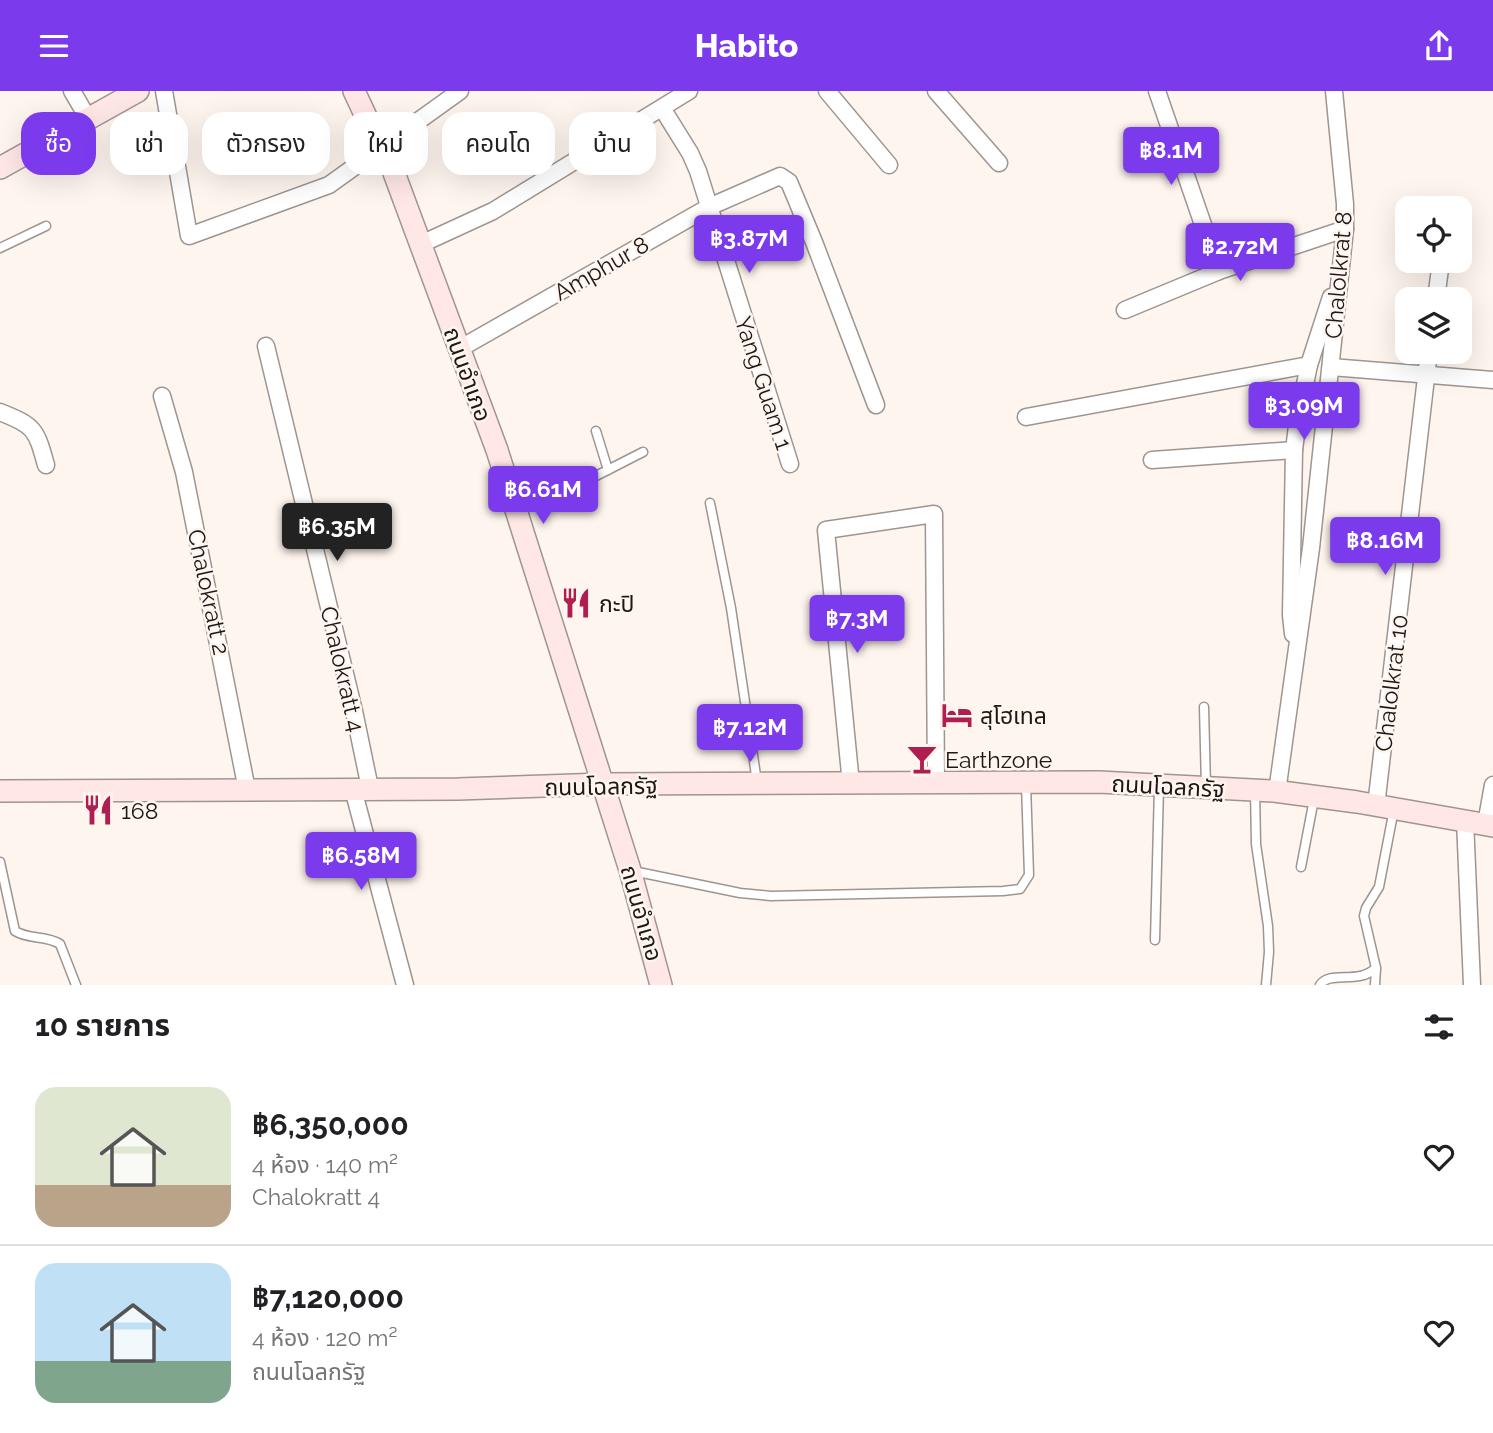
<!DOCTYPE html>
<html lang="th">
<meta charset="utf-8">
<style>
:root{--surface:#fff;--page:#f6f6f6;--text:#202124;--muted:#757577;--line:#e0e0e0;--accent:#7c3aed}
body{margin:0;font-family:Raleway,"Noto Sans Thai",sans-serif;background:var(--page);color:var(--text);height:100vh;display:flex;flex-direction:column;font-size:26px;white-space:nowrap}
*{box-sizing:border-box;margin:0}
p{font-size:23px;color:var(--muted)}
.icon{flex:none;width:38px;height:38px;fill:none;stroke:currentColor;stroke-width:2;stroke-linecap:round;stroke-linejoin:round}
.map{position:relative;height:894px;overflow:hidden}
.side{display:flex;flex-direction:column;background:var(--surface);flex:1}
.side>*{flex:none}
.banner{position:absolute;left:21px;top:21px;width:700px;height:63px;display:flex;gap:14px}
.buttons{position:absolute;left:1395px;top:105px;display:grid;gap:14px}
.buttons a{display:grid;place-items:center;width:77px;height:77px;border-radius:14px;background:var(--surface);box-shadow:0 7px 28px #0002;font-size:35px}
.price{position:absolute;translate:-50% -60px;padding:0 16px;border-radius:7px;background:var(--accent);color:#fff;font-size:23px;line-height:46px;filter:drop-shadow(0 2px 4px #0008)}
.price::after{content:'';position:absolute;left:50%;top:42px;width:21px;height:16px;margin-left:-10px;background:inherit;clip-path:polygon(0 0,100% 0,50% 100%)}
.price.selected{background:#222;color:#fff}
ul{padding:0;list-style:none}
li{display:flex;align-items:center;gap:21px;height:175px;padding:0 35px}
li+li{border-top:2px solid var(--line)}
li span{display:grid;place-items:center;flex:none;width:196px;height:140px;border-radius:21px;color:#555}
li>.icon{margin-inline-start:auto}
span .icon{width:84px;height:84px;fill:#fffc;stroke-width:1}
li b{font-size:30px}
h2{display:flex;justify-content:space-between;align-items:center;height:84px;padding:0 35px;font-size:30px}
.chip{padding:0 24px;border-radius:21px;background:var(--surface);box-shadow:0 7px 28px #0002;font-size:24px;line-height:63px}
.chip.selected{background:var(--accent);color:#fff}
header{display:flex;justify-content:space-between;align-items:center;height:91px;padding:0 35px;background:var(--accent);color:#fff;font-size:32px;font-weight:800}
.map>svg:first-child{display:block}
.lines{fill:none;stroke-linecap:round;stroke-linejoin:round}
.lane-casing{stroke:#9e9590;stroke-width:11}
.street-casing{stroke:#9e9590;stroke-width:19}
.secondary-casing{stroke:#9e9590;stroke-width:24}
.lane{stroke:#fff;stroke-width:8}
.street{stroke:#fff;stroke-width:16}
.secondary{stroke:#ffe7e6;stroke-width:21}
.labels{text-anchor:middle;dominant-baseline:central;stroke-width:5;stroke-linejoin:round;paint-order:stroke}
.street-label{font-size:23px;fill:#1b1816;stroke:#fff5ef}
.poi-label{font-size:23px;fill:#1b1816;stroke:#fff5ef;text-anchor:start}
</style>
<header><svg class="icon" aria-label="menu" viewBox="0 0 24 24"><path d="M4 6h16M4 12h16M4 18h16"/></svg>Habito<svg class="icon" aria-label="share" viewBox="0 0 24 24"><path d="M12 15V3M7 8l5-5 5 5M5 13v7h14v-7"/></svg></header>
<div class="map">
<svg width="1493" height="894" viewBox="0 0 1493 894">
<rect width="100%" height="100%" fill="#fff5ef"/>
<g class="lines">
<g class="lane-casing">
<g id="lane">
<path d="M0,157L46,135"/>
<path d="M596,340L608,379"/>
<path d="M515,406L592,387L643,361"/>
<path d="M710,412L731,517L757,691"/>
<path d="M1204,616L1206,696"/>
<path d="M1255,699L1256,753L1268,835L1269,861L1266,894"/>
<path d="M0,771L15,840C29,849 46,844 60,853L76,894"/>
<path d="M1301,776L1314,708"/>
<path d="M633,780L740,802L771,805L1003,800L1020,798L1029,784L1026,693"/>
<path d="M1155,849L1159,696"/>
<path d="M1320,894C1330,879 1358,894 1376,877"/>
<path d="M1375,894L1376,877L1364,825L1366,817L1379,796L1394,718"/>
</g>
</g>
<g class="street-casing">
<g id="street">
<path d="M72,0L89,29"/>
<path d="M164,0L189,145L329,94L460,0"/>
<path d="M827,0L889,74"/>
<path d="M936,0L999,72"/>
<path d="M1157,0L1219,180"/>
<path d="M662,17L690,62L698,80L790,373"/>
<path d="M419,154L493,120L689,0"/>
<path d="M1436,208L1441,170"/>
<path d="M1125,219L1219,180L1345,138"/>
<path d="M266,255L354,620L370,697"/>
<path d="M459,258L709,116L780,85L789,91L814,151L876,314"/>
<path d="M1331,276L1493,289"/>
<path d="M162,305L184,381L247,699"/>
<path d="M0,321C35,335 36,338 46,374"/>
<path d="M1026,326L1309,274"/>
<path d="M1152,369L1294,359"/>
<path d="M1293,543L1291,524L1294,359L1298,327L1309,274L1331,206"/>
<path d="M851,693L826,439L934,423L936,693"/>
<path d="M353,698L405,894"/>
<path d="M1277,701L1311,457L1345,138V113L1334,0"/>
<path d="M1376,715L1429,261"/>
<path d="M1465,729L1472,894"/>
<path d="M1486,733L1493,694"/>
</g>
</g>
<g class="secondary-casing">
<g id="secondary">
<path d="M354,0L369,32L384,55L497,359L630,779L661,894"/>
<path d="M0,77L138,0"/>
<path d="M0,700L458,698L603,693L1099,691L1274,700L1357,711L1493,735"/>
</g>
</g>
<use href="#lane" class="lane"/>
<use href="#street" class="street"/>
<use href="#secondary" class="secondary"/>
</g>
<defs>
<g id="restaurant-bare" transform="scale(2.415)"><path d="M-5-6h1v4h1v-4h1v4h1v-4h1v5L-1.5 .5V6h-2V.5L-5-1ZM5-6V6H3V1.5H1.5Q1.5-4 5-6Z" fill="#ae1e51" stroke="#fff5ef" stroke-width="2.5" paint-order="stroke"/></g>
<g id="hotel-bare" transform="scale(2.415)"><path d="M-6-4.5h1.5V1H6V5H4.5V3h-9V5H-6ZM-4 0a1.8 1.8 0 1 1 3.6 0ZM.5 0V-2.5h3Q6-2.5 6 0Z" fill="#ae1e51" stroke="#fff5ef" stroke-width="2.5" paint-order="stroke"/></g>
<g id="bar-bare" transform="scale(2.415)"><path d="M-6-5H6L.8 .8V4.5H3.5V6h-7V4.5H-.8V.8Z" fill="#ae1e51" stroke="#fff5ef" stroke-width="2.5" paint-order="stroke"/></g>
</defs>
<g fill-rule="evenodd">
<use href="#restaurant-bare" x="576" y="512"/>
<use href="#hotel-bare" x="957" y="624"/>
<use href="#bar-bare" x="922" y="668"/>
<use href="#restaurant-bare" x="98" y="719"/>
</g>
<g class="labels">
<g class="street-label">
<text transform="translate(601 177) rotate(-30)">Amphur 8</text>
<text transform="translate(1338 184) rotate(-85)">Chalolkrat 8</text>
<text transform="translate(468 283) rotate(70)">ถนนอำเภอ</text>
<text transform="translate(764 292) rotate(72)">Yang Guam 1</text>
<text transform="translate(209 501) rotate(78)">Chalokratt 2</text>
<text transform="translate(343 578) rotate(77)">Chalokratt 4</text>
<text transform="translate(1391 592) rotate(-83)">Chalolkrat 10</text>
<text transform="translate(601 695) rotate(-1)">ถนนโฉลกรัฐ</text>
<text transform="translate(1168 695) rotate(3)">ถนนโฉลกรัฐ</text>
<text transform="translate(642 822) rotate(74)">ถนนอำเภอ</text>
</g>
<g class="poi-label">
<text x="599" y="512">กะปิ</text>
<text x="980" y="624">สุโฮเทล</text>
<text x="945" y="668">Earthzone</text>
<text x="121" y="719">168</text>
</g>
</g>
</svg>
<div class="buttons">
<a><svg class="icon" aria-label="locate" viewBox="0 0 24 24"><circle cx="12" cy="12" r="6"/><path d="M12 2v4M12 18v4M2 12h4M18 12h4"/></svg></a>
<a><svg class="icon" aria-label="layers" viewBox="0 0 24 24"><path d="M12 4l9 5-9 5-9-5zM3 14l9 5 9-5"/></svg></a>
</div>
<b class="price" style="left:1171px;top:96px">฿8.1M</b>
<b class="price" style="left:749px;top:184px">฿3.87M</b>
<b class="price" style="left:1240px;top:192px">฿2.72M</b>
<b class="price" style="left:1304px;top:351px">฿3.09M</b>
<b class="price" style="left:543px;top:435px">฿6.61M</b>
<b class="price selected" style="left:337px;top:472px">฿6.35M</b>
<b class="price" style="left:1385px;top:486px">฿8.16M</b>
<b class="price" style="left:857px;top:564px">฿7.3M</b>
<b class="price" style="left:750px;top:673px">฿7.12M</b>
<b class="price" style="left:361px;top:801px">฿6.58M</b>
<div class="banner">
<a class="chip selected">ซื้อ</a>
<a class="chip">เช่า</a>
<a class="chip">ตัวกรอง</a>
<a class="chip">ใหม่</a>
<a class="chip">คอนโด</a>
<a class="chip">บ้าน</a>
</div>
</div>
<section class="side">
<h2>10 รายการ<svg class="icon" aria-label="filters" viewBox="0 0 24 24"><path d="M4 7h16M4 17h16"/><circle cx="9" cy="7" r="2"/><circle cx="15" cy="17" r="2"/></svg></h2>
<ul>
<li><span style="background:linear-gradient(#dfe7d0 70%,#b9a48a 0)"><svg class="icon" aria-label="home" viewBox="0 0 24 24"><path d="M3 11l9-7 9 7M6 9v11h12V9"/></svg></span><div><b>฿6,350,000</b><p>4 ห้อง · 140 m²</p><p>Chalokratt 4</p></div><svg class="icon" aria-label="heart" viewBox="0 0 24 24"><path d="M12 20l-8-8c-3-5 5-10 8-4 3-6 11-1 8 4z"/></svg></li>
<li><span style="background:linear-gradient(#bfe0f5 70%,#7fa58c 0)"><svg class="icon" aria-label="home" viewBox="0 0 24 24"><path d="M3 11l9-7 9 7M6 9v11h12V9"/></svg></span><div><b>฿7,120,000</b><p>4 ห้อง · 120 m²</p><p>ถนนโฉลกรัฐ</p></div><svg class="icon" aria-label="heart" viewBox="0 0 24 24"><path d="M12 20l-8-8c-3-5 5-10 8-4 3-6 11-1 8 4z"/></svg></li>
</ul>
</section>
